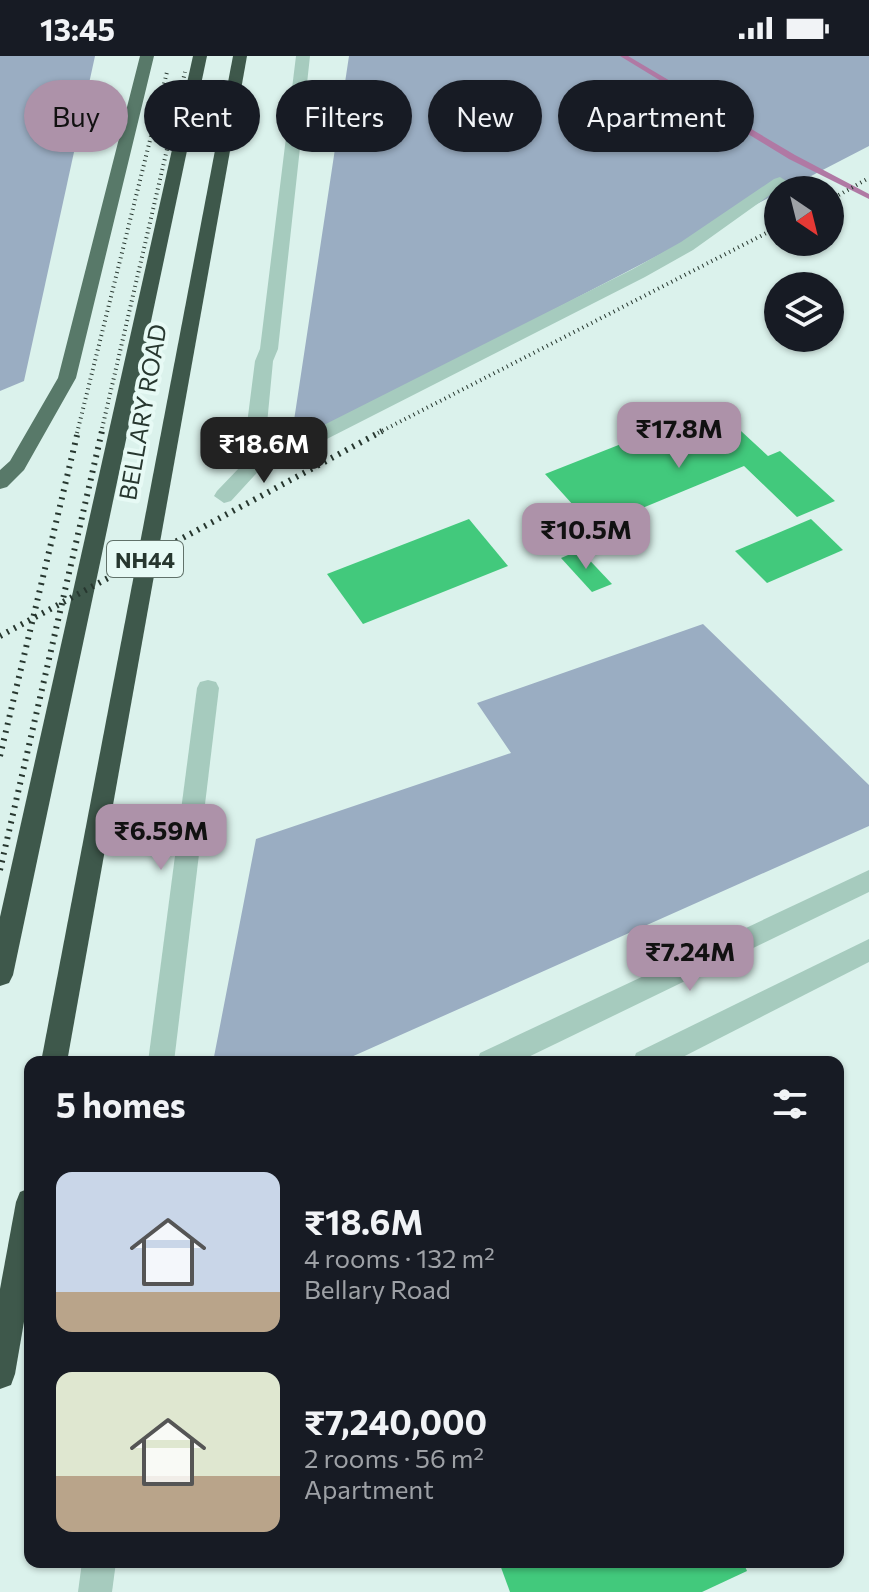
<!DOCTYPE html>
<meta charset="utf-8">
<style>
:root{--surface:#171b24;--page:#242831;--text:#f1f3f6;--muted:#9ea1a6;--accent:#ad92a9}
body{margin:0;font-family:Commissioner,sans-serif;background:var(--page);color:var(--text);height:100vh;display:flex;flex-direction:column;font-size:30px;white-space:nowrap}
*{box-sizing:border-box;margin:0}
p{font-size:26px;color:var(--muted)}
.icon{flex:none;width:44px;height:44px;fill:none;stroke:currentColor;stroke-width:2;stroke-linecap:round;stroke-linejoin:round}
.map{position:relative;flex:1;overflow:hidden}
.drawer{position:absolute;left:24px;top:1000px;width:820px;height:512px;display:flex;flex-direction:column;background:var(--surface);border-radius:16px;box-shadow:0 2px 6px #0004}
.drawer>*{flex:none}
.banner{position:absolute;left:24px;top:24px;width:822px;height:72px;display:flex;gap:16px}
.needle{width:52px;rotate:145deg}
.tools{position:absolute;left:764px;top:120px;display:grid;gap:16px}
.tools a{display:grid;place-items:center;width:80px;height:80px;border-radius:50%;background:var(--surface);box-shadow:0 2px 6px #0004;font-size:40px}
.price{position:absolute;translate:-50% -68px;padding:0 18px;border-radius:16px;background:var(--accent);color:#111;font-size:26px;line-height:52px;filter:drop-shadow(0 2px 4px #0008)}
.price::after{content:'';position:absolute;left:50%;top:48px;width:24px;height:18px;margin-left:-12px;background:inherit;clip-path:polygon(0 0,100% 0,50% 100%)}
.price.selected{background:#222;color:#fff}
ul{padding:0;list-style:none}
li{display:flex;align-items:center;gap:24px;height:200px;padding:0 32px}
li span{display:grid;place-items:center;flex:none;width:224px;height:160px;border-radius:16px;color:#555}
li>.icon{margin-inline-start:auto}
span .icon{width:96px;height:96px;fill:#fffc;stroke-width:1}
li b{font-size:34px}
h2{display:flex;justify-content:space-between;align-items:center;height:96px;padding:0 32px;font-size:34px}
.tag{padding:0 28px;border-radius:36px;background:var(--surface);box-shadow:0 2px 6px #0004;font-size:28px;line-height:72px}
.tag.selected{background:var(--accent);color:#111}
.status{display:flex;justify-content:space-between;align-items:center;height:56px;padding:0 40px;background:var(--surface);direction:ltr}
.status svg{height:22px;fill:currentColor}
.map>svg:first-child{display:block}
.green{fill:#9aadc2}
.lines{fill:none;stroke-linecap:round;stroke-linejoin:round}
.stream{fill:#b079a4;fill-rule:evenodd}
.building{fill:#42c97c}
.minor{fill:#a6cbbe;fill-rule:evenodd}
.major{fill:#587969;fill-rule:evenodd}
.highway{fill:#3e584b;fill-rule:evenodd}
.rail-far1{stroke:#27372f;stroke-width:4;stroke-dasharray:1 4;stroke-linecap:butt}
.rail{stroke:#27372f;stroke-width:6;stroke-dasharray:2 6;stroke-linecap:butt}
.labels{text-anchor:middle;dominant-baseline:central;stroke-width:8;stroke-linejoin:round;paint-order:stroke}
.shield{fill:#e7faf5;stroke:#61726a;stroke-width:2}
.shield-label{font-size:22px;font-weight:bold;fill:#27372f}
.street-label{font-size:24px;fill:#27372f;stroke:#e7faf5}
</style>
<div class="status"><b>13:45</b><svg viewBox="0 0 49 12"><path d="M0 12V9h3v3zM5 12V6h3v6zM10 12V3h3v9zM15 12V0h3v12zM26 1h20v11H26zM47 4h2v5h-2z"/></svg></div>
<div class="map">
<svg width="869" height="1536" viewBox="0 0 869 1536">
<rect width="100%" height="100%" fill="#dbf2ec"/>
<g class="green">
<path d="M0,0H95L24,325L0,335Z"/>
<path d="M349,0H869V90L784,134H778V137L290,391Z"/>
<path d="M703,568L869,729V770L340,1006H213L256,783L511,697L477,647Z"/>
</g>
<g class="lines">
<path class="stream" d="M620,0H628L795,99L869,138V143L789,103Z"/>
</g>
<g class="building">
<path d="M715,351L768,400L780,395L835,445L797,461L744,410L594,472L545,418Z"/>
<path d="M469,463L508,510L363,568L327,518Z"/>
<path d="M811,463L843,494L767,527L735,495Z"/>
<path d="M580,494L612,528L592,536L561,502Z"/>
<path d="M499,1506H743L747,1515L702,1536H510Z"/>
</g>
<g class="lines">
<g class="minor">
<path d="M296,0H310L278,293L273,305L267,368L277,382L308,377L633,213L681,186L774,123L780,121L788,126L693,194L645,221L319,387L278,394L231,445L224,447L214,440L217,435L262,388L247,368L255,305L260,293Z"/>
<path d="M208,624L216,626L219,632L174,1006H148L197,632L200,626Z"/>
<path d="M869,814V836L518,1006H477L480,997Z"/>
<path d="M869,883V906L673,1006H633L636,997Z"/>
<path d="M82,1506H116L112,1536H78Z"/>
</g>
<path class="major" d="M140,0H154L76,322L24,414L7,431L0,433V414L10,405L58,322Z"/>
<g class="highway">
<path d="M193,0H207L13,919L9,927L0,930V861Z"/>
<path d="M233,0H247L67,1006H41Z"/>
<path d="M30,1132V1231L15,1318L11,1329L0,1333V1233L16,1146L20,1136Z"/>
</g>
<g class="rail-far1">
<path d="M830,144L869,122"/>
<path d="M77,377L167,16"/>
<path d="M101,377L185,16"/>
<path d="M378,377L778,171"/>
</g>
<g class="rail">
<path d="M0,580L382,375"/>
<path d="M0,700L78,375"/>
<path d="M0,814L102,375"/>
</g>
</g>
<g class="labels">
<rect class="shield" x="107" y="485" width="76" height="36" rx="6"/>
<g class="shield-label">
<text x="145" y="503">NH44</text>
</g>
<g class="street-label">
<text transform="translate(142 356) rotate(-80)">BELLARY ROAD</text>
</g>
</g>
</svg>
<div class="tools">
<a><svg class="needle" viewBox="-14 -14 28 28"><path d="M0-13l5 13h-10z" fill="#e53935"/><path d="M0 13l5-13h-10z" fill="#9ea1a6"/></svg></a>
<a><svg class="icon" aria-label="layers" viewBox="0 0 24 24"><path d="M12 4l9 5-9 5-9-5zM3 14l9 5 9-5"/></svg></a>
</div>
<b class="price" style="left:679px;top:414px">₹17.8M</b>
<b class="price selected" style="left:264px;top:429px">₹18.6M</b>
<b class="price" style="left:586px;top:515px">₹10.5M</b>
<b class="price" style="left:161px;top:816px">₹6.59M</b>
<b class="price" style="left:690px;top:937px">₹7.24M</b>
<div class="banner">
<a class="tag selected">Buy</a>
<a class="tag">Rent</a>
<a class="tag">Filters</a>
<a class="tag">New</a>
<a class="tag">Apartment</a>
</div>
<section class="drawer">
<h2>5 homes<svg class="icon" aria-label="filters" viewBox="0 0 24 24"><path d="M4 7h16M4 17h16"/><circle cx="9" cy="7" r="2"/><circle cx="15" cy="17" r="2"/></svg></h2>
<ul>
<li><span style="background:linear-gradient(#c9d6e8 75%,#b9a48a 0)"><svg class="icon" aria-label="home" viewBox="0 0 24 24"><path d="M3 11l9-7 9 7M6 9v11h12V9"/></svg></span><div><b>₹18.6M</b><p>4 rooms · 132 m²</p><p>Bellary Road</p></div></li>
<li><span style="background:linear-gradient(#dfe7d0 65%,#b9a48a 0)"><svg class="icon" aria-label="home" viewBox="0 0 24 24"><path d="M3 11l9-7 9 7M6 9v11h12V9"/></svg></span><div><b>₹7,240,000</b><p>2 rooms · 56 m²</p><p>Apartment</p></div></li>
</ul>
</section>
</div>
